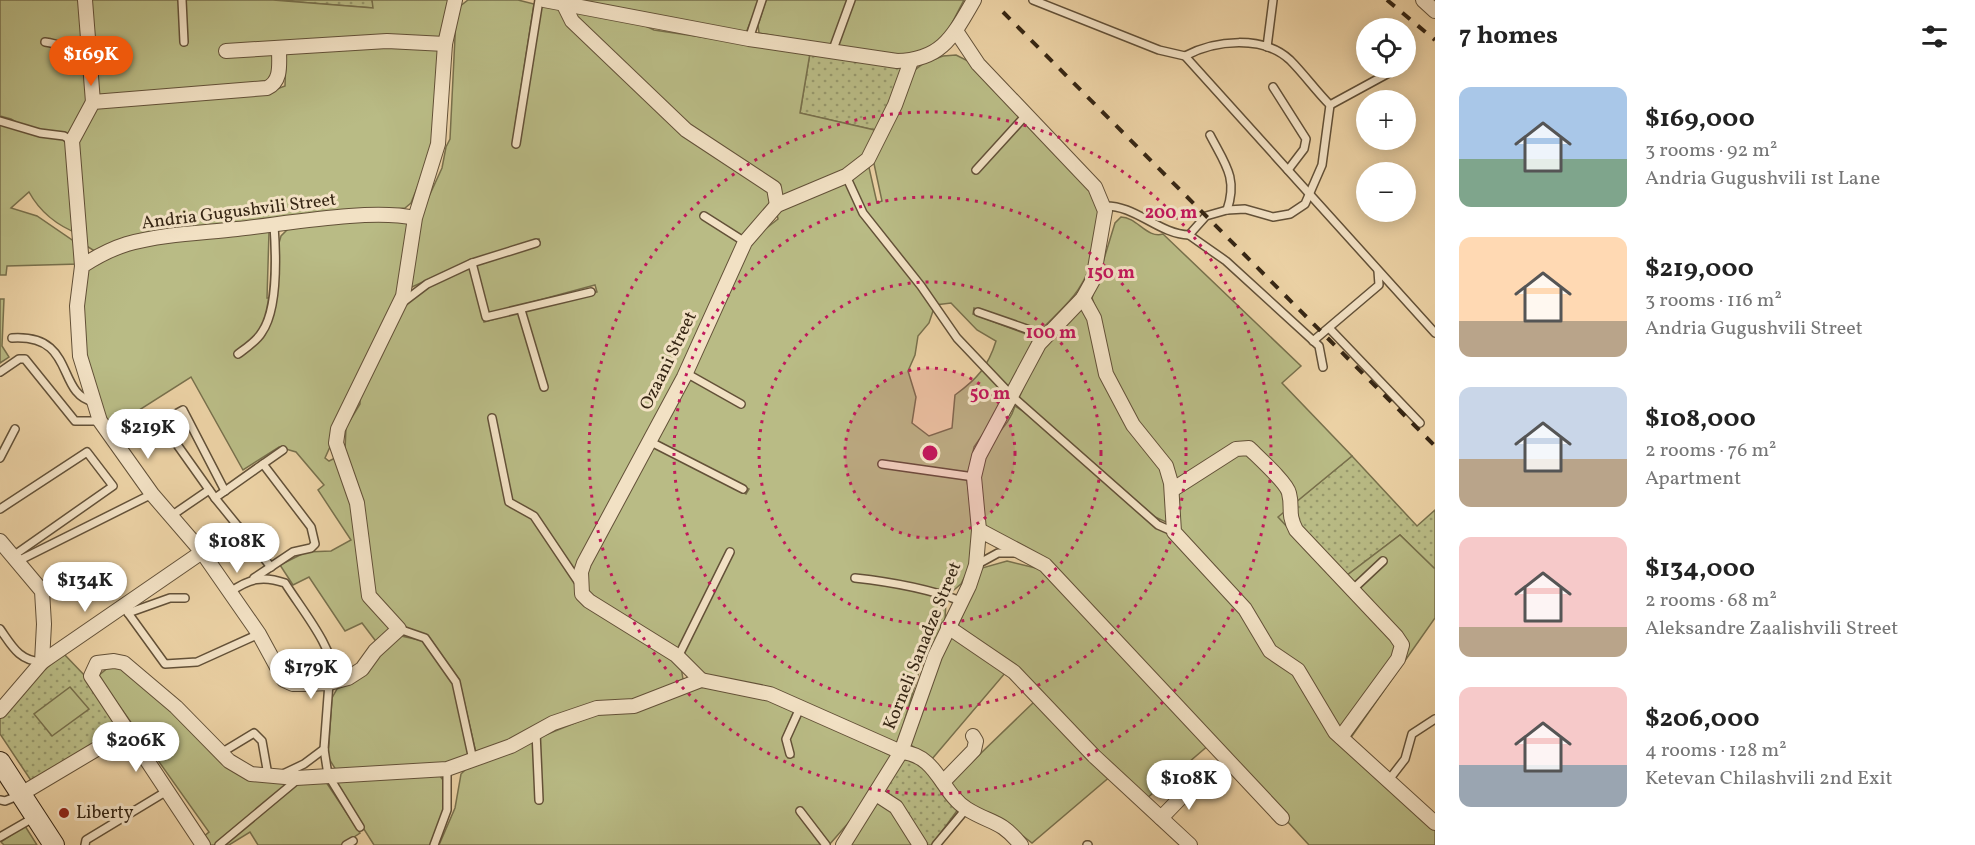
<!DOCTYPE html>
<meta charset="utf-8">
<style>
:root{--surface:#fff;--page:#f6f6f6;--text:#222;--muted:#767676;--accent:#ea580c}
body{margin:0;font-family:Vollkorn,serif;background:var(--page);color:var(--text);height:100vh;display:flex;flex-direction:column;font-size:22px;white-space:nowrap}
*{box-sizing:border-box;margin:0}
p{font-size:20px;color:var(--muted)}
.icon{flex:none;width:33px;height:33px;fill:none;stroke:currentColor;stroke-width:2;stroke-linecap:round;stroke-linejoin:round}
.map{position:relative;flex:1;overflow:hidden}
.side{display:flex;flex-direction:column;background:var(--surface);width:540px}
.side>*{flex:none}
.fabs{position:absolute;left:1356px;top:18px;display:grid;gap:12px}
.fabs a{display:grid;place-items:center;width:60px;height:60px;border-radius:50%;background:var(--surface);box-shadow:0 3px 15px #0003;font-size:30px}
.price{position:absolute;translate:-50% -51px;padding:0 14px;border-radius:21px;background:#fff;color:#222;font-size:20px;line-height:39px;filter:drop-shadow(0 2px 3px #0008)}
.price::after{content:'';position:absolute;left:50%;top:36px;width:18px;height:14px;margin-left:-9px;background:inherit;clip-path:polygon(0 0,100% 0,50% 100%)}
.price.active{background:var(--accent);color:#fff}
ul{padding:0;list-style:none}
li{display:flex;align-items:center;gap:18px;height:150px;padding:0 24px}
li span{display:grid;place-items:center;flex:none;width:168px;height:120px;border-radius:12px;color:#555}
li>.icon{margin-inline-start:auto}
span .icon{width:72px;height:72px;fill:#fffc;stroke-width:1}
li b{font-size:26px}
h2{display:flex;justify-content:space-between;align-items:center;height:72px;padding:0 24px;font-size:26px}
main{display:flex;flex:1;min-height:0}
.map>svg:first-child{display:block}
.grass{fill:url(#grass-dots);stroke:#78704c;stroke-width:1.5}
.green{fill:#b9bb85;stroke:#78704c;stroke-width:1.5;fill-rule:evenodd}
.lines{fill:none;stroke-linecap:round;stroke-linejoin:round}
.lane-casing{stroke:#635138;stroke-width:10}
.street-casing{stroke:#635138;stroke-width:16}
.secondary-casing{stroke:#362614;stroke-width:22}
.lane{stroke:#f2e1c4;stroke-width:7}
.street{stroke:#f2e1c4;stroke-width:14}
.secondary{stroke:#f2e1c4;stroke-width:20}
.rail{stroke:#362614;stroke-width:4;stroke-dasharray:10 10;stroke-linecap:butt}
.ring{fill:none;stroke:#c2185b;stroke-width:3;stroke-dasharray:3 6}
.poi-dot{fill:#8f2418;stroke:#f2e1c4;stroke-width:2}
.labels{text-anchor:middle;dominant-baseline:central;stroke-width:6;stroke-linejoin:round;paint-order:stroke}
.street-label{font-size:18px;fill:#362614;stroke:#f2e1c4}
.poi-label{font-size:18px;fill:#362614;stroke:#f2e1c4;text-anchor:start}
.centre{fill:#c2185b;stroke:#f2e1c4;stroke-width:3}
.ring-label{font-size:18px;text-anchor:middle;font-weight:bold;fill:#c2185b;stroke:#f2e1c4;stroke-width:6;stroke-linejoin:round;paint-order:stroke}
</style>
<main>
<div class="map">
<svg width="1435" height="845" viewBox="0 0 1435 845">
<defs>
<pattern id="grass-dots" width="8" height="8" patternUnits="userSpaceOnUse" patternTransform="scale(1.5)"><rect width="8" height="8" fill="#b9bb85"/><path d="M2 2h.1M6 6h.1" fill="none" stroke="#97986c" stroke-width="1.8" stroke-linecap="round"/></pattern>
</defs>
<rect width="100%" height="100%" fill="#ebd1a4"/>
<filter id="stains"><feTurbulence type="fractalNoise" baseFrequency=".00333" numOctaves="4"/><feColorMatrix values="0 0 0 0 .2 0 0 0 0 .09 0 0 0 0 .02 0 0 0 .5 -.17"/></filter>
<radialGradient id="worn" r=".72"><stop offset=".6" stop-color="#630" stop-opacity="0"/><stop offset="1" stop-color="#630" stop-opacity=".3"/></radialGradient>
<g class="grass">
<path d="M273,0H372L374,8Z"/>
<path d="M810,53L903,67L879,131L800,113Z"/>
<path d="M1352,456L1417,526L1435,510V569L1400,535L1338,582L1277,517Z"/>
<path d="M64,654L87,678L122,729L32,782L0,734V715L38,675Z"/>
<path d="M904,756L928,770L959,808L932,845H925L898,801L884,790Z"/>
</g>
<g class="green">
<path d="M0,0H83L90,102L72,134L30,130L11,119L0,116Z"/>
<path d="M89,0H180L182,44L187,45L185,0H273L373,8L372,0H452L443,37L276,54L274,80L97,99Z"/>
<path d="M468,0H518L534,4L515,126H521L541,4L558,8L638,88L769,187L773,197L576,588L674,658L681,667L683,679L648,697L476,753L459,679L429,637L399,626L373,599L345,451L346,427L360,404V390L402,307L432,285L470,268L484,322L597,292L595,285L488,314L476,264L540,245L539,239L470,260L410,288L420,216L442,168L446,147L450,139L456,17L459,7Z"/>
<path d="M579,0H759L746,33Z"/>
<path d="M766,0H848L832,46L759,33L758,25Z"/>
<path d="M854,0H964L941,44L913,56L837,47Z"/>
<path d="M572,10L633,20L654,30L810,53L800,113L879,131L857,167L780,201L694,133L576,21Z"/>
<path d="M376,45L439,47L435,143L411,203L405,208L223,226L96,252L85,245L76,142L96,106L266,93L285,86L286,54Z"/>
<path d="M956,55L974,64L1092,188C1105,221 1097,261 1078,290C1068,305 1052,318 1040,331L974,308L973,314L1034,337L1012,392L974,447L967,481L972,512L973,549L969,568L961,584L949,594L946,599L945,622L920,668L898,743L699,672L589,597L585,583L586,570L610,522L654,447L746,494L749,489L657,441L745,256L755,237L778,219L776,210L868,163L877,203L882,201L873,159L911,73L924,63L943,56ZM951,303L977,330L996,341C988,367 977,379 955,395L952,428L929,436L912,423L916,397L908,371L915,355L918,336L929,323L935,305Z"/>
<path d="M0,123L63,138L70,144L79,234C58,226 40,212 29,192L11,208L37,216L75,242L79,264L7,266L6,275H0Z"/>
<path d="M1121,217C1137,217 1147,239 1163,234L1301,366L1282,383L1352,456L1278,517L1338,582L1400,535L1435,569V618L1352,736L1339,731L1178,531L1176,481L1139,425L1112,373L1101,322L1092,298L1115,223Z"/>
<path d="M394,219L406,222L409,231L400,291L325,458L329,461L337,457L354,505L364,585L393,628L378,644L362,623L345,631L309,577L293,585L280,565L306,552L331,551L351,540L318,490L324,485L296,452L279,447L243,470L191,377L111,428C81,382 80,322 87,268C119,241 210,238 253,232H269L267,298H277L279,243L281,236L290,227Z"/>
<path d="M0,299H4L2,346L9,357L0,363Z"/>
<path d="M1080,307L1085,309L1102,373L1164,474L1171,519L1166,522L1155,517L1019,398L1040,351Z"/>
<path d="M1015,406L1030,416L1155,526L1172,532L1241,611L1266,656L1294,670L1328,728L1435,828V845H1309L1069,584L982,526C980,497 975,468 992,442C1001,429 1010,422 1015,406Z"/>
<path d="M1007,561L1044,570L1210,744L1146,799L958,626L982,568Z"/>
<path d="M401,636L424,641L453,682L469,757L448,764L336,770L328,757L332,698L337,689L363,676L374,658Z"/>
<path d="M951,636L1006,672L932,759L909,744L937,663Z"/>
<path d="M109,667L125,668L232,767L326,782L360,833L342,845H258L250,832L229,845H207L203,837L209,832L98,676Z"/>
<path d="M704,683L765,697L794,711L782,739L788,758L794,757L788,742L802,714L892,756L857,813L829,845H439L455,808L461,774L469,766L597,714Z"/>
<path d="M70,687L89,709L52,736L34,714Z"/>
<path d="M1035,701L1112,775L1032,843L1018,832L965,801L950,783Z"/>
<path d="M427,773L440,776L446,784L445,809L431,845H374L336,785L335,778Z"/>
<path d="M877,798L893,809L914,845H849Z"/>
<path d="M25,826L37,845H4L1,842Z"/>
</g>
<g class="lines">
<g class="lane-casing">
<g id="lane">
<path d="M182,0L184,42"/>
<path d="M1033,0L1159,50L1185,56L1435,333"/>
<path d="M749,39L762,0"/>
<path d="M45,42C62,44 73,52 89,54"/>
<path d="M1267,47L1273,0"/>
<path d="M832,52L851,0"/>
<path d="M1185,56C1215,40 1263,35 1290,60C1304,74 1316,91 1330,105L1322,165L1305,204L1290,214L1273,217L1245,209L1227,210L1206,216L1189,235L1226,261L1319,346L1323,367"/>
<path d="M1273,87L1306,139L1304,149L1288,170"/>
<path d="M1330,105L1398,68"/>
<path d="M0,121L40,133L64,136L72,141"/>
<path d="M1210,135C1225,164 1238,178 1227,210"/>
<path d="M516,144L539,0"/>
<path d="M976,170L1027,114"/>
<path d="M846,176L863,213L921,286L957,338L1013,397L1158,525L1174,532"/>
<path d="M1103,206C1135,204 1158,234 1189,235"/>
<path d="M704,216L745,242"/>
<path d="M472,263L536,243"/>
<path d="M402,303L427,284L472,263L486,317L591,292"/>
<path d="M521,310L544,387"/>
<path d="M978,312L1047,336"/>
<path d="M1330,329L1420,423"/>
<path d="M12,338C77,334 55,394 94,402"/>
<path d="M1313,341L1379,285L1378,271"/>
<path d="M238,354C246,348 257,341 262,332C278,309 276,253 274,225"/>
<path d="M0,372L19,359H25L75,421H100"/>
<path d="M686,373L741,404"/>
<path d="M492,418L509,502L534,516L579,583"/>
<path d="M161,422L183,410L225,491"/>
<path d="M649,441L743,489"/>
<path d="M119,447L161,422L215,498L263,464L311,527L315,544L311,548L293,552L254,578"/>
<path d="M0,458L15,429"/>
<path d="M263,464L283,450"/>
<path d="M882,464L974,477"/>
<path d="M215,498L271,567"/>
<path d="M0,509L87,452L113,486L13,556"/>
<path d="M171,516L209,490"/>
<path d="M202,552L239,527"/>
<path d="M18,561L152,494"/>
<path d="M978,564L998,553H1015"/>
<path d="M855,578C892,582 926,588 961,601"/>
<path d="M1351,591L1383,561"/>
<path d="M230,592C249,579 262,575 285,583C304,613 332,645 336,681"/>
<path d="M123,606L165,664L197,662L259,634"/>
<path d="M128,613L170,598H185"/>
<path d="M0,629C12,646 19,661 42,662"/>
<path d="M399,629L425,638L456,682L473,760"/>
<path d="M678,657L730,552"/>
<path d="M329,683L324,749L328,775L360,827"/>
<path d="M536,732L539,800"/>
<path d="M221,753L254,733L262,741L268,775"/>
<path d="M790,754L786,739L800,708"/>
<path d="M283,774L304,764L324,749"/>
<path d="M1388,781L1405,759L1412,734L1435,719"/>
<path d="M0,800L5,801L20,795"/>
<path d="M800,811L826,845"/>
<path d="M0,837L33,818"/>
<path d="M85,845L86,840L167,791"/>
<path d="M219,845L297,780"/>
<path d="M346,845L353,841"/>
<path d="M434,845L447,810V769"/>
<path d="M936,845L966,809"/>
<path d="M1087,845H1088"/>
</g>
</g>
<g class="street-casing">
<g id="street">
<path d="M85,0L93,102"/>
<path d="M544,0L749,39L897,61C942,60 953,36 974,0"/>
<path d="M565,0L564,5L572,21L686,130L774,188L777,205"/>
<path d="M1423,0L1435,11"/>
<path d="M226,51L387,41L445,44"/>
<path d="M415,218C370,208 285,224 237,229C201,233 162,234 127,244C111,249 96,257 82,266L77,306L80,356L100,421L152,494L202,552L259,634L284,680L293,684H306L329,683L348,678L362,669L375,651L399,629L369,596L357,503L336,443L338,429L403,296L415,218L438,144L445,44L455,0"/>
<path d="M82,266L72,141L93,102L267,88C282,81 279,64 279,49"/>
<path d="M1083,298L1094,318L1106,374L1133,425L1166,466L1171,483L1174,532L1245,609L1270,651L1298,670L1335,732L1435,823"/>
<path d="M1172,490L1236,449L1249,448C1258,457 1287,483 1289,493C1293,508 1287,513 1296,530L1396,636L1402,645L1398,659L1341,737"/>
<path d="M979,530L1045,565L1282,818"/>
<path d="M0,541L42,591L44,624L42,662"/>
<path d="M948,627L1014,672L1094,756L1190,845"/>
<path d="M701,680L676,655L589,601L582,594L581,572L584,563L684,377L745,242L777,205L846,176L868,159L895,105L911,61"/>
<path d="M0,711L42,662L202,552"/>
<path d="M943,782L974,750L976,741L973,736"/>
<path d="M21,794L127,731"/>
<path d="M876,794L896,807L920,845"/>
<path d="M1161,818L1195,783"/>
<path d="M203,845L91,676L97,663L114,661L124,663L176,707L229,761L251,774L296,778L447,769L511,746L553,723L597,708L634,706L701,680L770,694L901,752C938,755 941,793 967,809C991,824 1000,819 1021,845"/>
<path d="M843,845L901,752L935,656L969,586L976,565L979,530L974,477L979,456L1039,344L1083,298L1093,280L1105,211L1095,187L978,64L956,31"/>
</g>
</g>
<g class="secondary-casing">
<path id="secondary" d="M0,762L54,845"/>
</g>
<use href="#lane" class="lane"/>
<use href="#street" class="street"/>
<use href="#secondary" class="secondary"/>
<g class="rail">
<path d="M1387,0L1435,40"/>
<path d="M1003,12L1435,446"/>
</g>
</g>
<circle cx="930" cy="453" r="85" fill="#c2185b" fill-opacity=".12"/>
<g class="ring">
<circle cx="930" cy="453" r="85"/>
<circle cx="930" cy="453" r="171"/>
<circle cx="930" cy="453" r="256"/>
<circle cx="930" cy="453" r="341"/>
</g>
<circle class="poi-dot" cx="64" cy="813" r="6"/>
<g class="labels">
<g class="street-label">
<text transform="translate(239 212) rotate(-7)">Andria Gugushvili Street</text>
<text transform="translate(669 361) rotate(-64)">Ozaani Street</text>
<text transform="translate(923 646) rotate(-68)">Korneli Sanadze Street</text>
</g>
<g class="poi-label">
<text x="76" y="813">Liberty</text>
</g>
</g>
<circle cx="930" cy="453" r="9" class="centre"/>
<g class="ring-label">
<text x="1171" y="218">200 m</text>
<text x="1111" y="278">150 m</text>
<text x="1051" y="338">100 m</text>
<text x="990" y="399">50 m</text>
</g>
<rect width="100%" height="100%" filter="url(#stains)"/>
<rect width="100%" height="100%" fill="url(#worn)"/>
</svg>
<div class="fabs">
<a><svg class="icon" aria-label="locate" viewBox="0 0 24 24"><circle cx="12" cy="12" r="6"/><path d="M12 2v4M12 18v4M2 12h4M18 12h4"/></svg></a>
<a>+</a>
<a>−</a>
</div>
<b class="price active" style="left:91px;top:87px">$169K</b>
<b class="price" style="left:148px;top:460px">$219K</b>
<b class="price" style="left:237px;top:574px">$108K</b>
<b class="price" style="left:85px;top:613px">$134K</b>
<b class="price" style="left:311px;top:700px">$179K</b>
<b class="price" style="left:136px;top:773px">$206K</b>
<b class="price" style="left:1189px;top:811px">$108K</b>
</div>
<section class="side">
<h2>7 homes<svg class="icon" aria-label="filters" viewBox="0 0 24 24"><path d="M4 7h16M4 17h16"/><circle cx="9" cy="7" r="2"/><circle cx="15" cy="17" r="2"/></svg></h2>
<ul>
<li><span style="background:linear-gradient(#a9c7e8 60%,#7fa58c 0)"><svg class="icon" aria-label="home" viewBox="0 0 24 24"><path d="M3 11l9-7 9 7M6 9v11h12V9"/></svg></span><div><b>$169,000</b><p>3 rooms · 92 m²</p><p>Andria Gugushvili 1st Lane</p></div></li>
<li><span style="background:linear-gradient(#ffd9b3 70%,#b9a48a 0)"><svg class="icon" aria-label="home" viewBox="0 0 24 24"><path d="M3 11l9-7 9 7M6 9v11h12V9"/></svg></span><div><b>$219,000</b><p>3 rooms · 116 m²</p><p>Andria Gugushvili Street</p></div></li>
<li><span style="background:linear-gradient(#c9d6e8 60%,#b9a48a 0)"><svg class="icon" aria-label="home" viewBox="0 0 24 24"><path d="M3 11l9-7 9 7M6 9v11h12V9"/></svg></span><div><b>$108,000</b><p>2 rooms · 76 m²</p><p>Apartment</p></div></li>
<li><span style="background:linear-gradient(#f6c9c9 75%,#b9a48a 0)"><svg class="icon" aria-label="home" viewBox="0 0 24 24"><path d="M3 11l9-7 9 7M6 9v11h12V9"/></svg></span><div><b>$134,000</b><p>2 rooms · 68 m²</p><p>Aleksandre Zaalishvili Street</p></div></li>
<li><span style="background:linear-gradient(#f6c9c9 65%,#9aa5b1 0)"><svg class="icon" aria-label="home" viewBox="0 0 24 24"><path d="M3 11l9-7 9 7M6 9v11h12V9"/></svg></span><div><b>$206,000</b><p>4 rooms · 128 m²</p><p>Ketevan Chilashvili 2nd Exit</p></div></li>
</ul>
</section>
</main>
